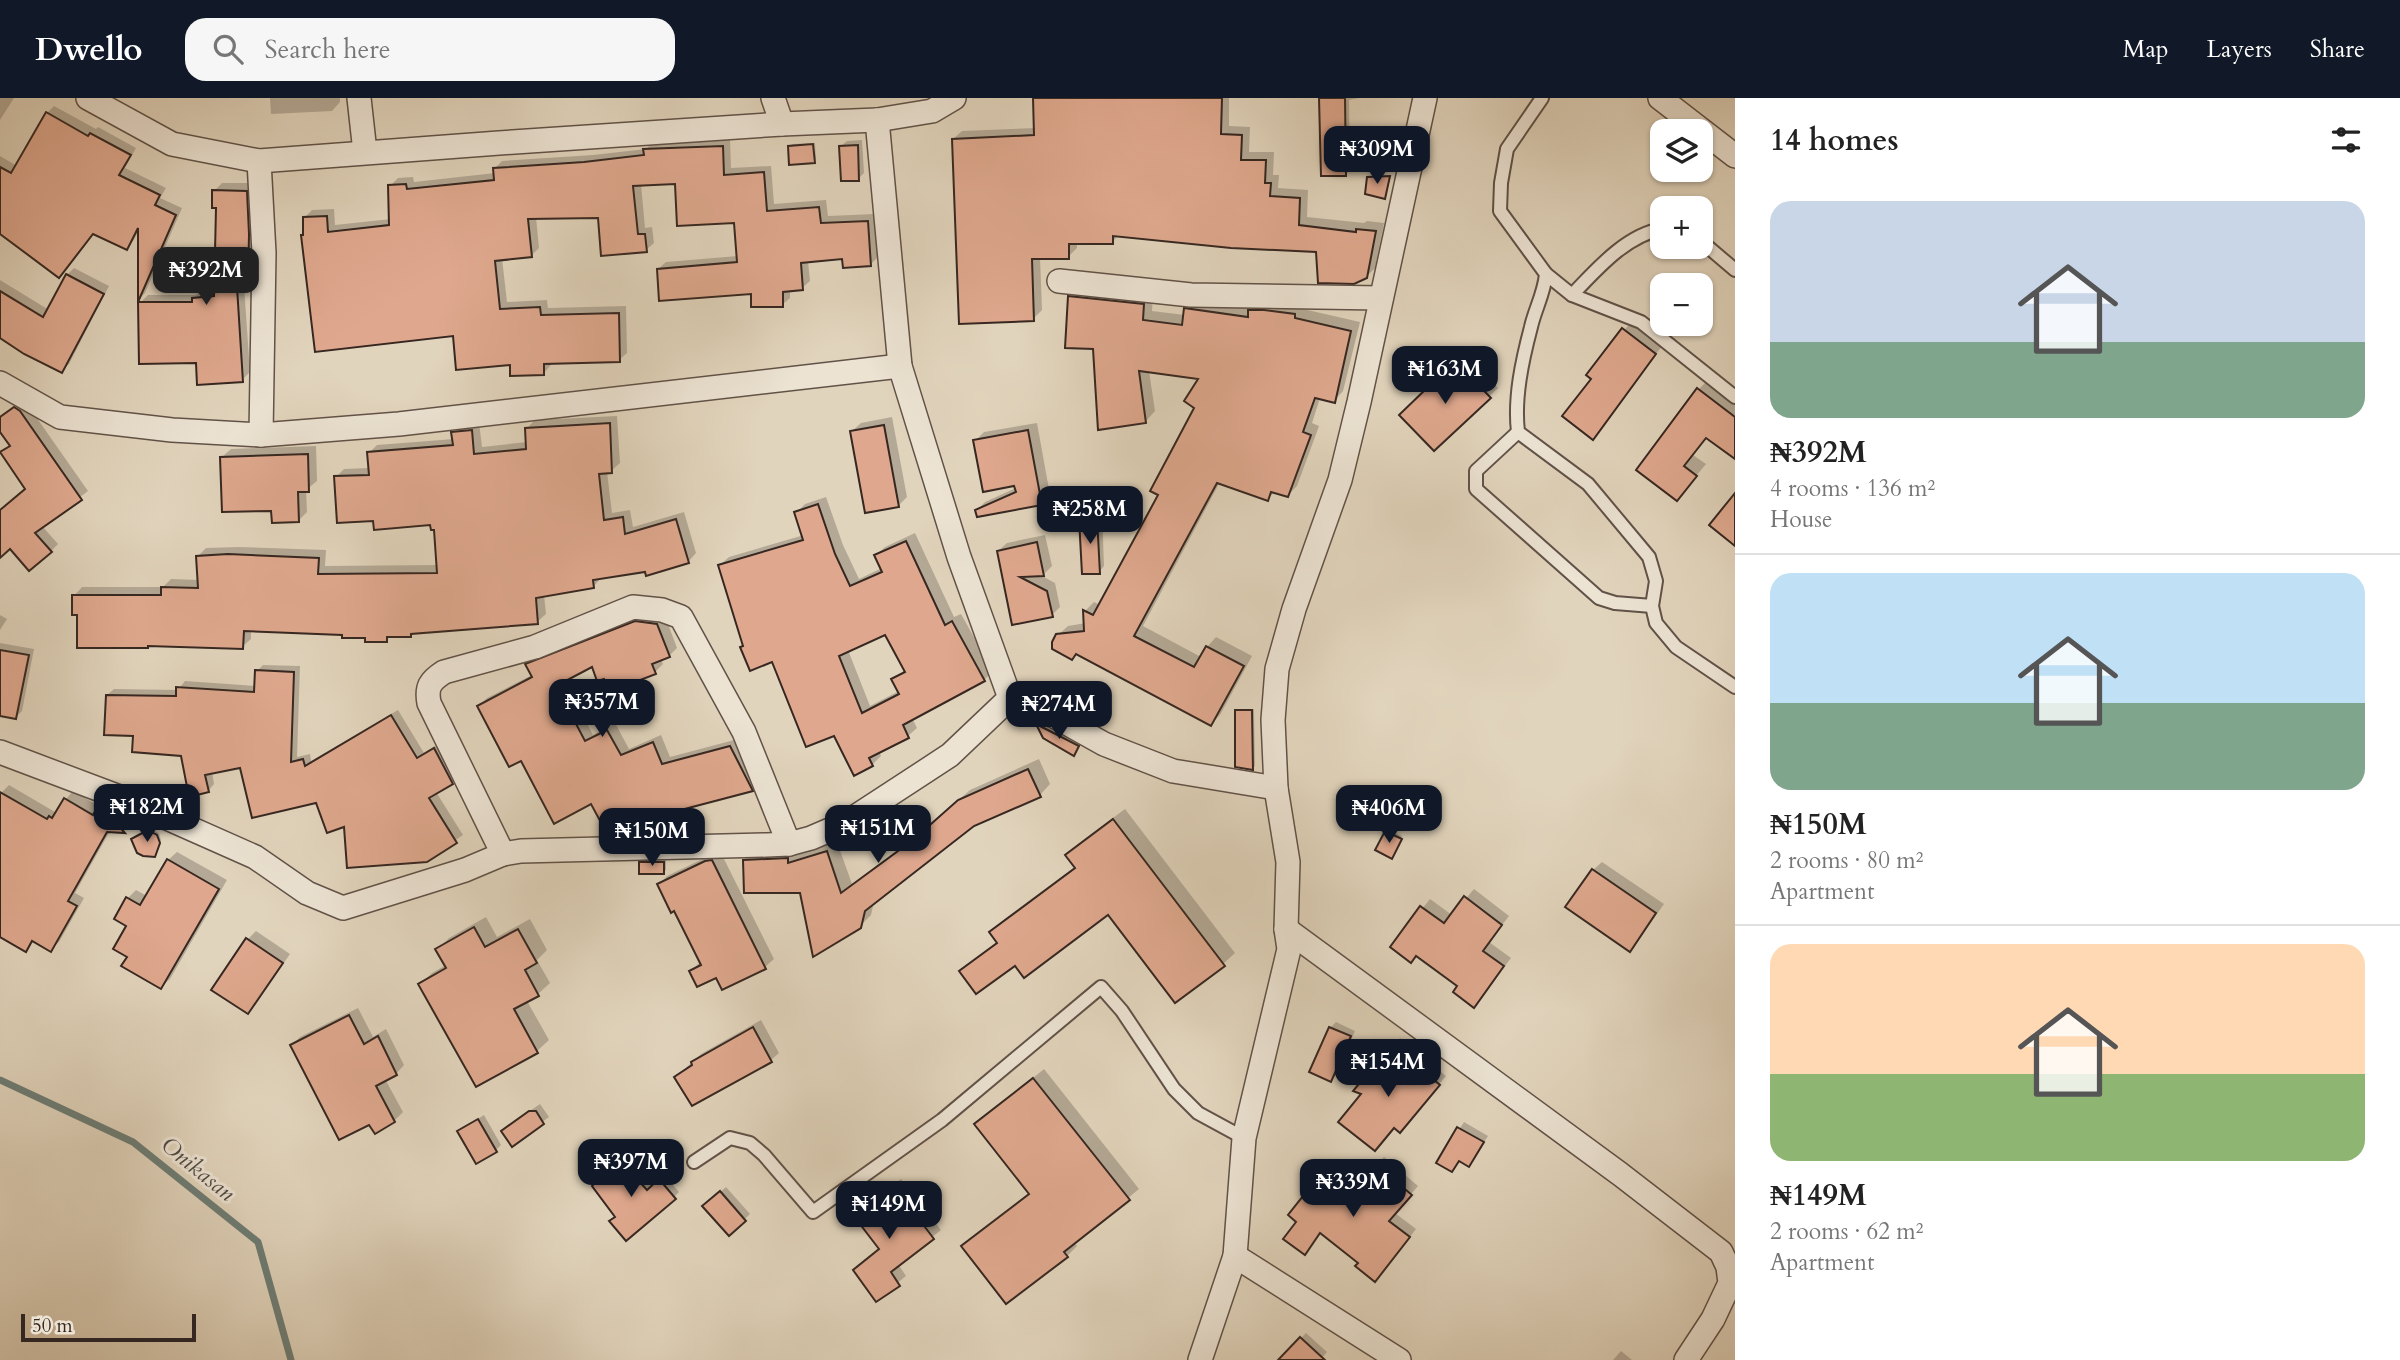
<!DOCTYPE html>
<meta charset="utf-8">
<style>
:root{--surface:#fff;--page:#f6f6f6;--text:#222;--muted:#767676;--line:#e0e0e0;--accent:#111827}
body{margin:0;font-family:Cardo,serif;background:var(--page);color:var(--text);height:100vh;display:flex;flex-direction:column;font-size:26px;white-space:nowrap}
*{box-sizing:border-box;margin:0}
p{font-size:23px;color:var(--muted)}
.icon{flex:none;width:38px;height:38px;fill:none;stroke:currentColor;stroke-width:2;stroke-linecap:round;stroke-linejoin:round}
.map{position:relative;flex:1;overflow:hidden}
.drawer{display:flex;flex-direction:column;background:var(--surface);width:665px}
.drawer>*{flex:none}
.buttons{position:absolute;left:1650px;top:21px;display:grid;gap:14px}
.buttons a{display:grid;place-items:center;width:63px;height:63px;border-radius:14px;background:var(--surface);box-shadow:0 2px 5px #0004;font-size:35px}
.scale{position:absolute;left:21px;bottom:18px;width:175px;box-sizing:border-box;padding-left:7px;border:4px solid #362721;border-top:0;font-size:19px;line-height:24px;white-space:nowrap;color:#362721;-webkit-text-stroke:5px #ece3d3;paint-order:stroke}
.price{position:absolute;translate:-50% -60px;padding:0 16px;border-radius:14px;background:var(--accent);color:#fff;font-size:23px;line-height:46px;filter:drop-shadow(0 2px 4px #0008)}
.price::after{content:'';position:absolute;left:50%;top:42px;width:21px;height:16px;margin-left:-10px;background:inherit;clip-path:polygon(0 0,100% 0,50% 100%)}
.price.selected{background:#222;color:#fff}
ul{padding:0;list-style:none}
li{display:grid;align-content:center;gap:14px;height:371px;padding:0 35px}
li+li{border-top:2px solid var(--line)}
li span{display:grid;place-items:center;height:217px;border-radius:21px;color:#555}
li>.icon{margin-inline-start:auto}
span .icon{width:126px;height:126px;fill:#fffc;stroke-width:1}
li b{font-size:30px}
h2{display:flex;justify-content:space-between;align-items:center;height:84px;padding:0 35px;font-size:30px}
header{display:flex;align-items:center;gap:42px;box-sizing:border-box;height:98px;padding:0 35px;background:var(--accent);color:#fff}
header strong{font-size:33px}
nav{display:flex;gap:38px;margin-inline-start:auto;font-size:24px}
.search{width:490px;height:63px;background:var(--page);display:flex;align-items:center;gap:18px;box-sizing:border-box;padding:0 24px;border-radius:21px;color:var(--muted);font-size:26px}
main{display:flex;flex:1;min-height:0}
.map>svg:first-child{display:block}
.shadow{fill:#0003;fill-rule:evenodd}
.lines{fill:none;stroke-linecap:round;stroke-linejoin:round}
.stream{stroke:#6e7e76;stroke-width:7}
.building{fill:#dfa88e;stroke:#362721;stroke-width:2;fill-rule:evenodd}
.lane-casing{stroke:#615248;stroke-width:16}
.street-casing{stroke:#615248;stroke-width:26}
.lane{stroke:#ece3d3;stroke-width:12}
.street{stroke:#ece3d3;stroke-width:23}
.labels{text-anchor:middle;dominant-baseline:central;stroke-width:6;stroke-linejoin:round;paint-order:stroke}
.water-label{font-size:23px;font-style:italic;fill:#4e4b44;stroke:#ece3d3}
</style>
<header>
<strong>Dwello</strong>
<div class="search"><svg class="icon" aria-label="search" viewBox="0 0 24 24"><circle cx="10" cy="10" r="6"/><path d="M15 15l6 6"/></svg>Search here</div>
<nav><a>Map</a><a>Layers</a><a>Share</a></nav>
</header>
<main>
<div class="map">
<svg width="1735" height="1262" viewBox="0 0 1735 1262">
<rect width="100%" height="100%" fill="#e1d4bc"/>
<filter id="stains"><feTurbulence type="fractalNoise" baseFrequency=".00286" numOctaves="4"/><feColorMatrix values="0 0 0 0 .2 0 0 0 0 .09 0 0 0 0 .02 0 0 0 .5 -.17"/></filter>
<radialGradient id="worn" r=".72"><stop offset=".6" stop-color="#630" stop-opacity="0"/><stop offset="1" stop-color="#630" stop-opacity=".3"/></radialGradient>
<g class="shadow">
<path d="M0,0H14L0,22Z"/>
<path d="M270,0H340V4L332,13L271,16Z"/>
<path d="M1035,0H1229V28L1250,29L1249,54H1274L1273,77H1279L1278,90L1308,92L1307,119L1364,125L1367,123L1384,125L1375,170L1366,179L1318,152L1119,137L1112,144H1077V150L1068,159H1040L1042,212L1033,221L953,41L962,33L1036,30Z"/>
<path d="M1321,0H1359L1349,2L1350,72L1346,76Z"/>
<path d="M54,8L96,31L98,29L136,50L125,70L166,90L160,100L182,110L145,195L140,200V131L133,143L126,150L94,134H0V58L17,68L47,15Z"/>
<path d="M730,41L731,70L771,68L774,106L826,102L828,118L875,116L878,159L870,167L844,159L808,163L810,183L802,190L790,191V200L782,207L752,194L658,171L666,164L738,158L735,123L677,84L641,86L645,130L652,129L654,145L646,152L599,118L536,119L539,150L531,158L502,160L507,204L547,202L548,210L626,208L627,255L619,262L551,264V267L544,275L511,265L454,236L305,119L312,112L334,111L335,127L391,121L390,88L398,80L413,79L414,84L495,75V70L502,63L593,57L646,51L653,44Z"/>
<path d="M862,42L864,75L858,81L841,48L847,43Z"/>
<path d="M815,45L816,61L814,63L790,48L792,46Z"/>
<path d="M1391,77L1386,97L1384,99L1368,80L1371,78Z"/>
<path d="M222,85H254L255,180L244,188L250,274L242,282L197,263L140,205L148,197H196L201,193L216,192L218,108L214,93Z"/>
<path d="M74,170L109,188L69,266L61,273L0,238V182L49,212L67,177Z"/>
<path d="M1079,189L1153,197L1152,213L1185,217L1186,211L1195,202L1304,207L1303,211L1360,224L1343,293L1334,303L1320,300L1312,325L1319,328L1297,388L1288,397L1275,393L1268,401L1220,384L1143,528L1201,559L1207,549L1216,539L1252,558L1220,617L1211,626L1077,555L1072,560L1052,549L1058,537L1068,528L1086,525L1085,513L1094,504L1100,507L1161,396L1197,309L1201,279L1149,273L1155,313L1146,323L1095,249L1070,199Z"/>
<path d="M1631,224L1662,248L1593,340L1594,281L1589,277Z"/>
<path d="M1465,256L1498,290L1435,351L1401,317Z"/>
<path d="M1709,281L1735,301V358L1707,339L1693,357L1706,366L1677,401L1698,292Z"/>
<path d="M23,303L27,306L88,393L42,428L58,446L51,453L10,448L0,450V413L27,390L3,355L11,347L0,331V319Z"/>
<path d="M617,318L620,365L611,373L607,374L612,415L630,412L633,429L684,414L696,455L688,464L601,480L593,489L544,497L546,516L537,524L415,534L411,537H391L387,542L343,536L251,532V541L242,549L79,515L74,498L82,489H163L171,481L199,482L198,458L206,450L238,449L326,452L325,468L438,467L435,430L432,425L375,421L336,379L344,371L370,370L369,355L377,347L454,341L453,335L462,326L479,324L482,349L527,344V330L535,322Z"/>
<path d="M892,319L907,399L898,408L852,333L861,325Z"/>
<path d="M1037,325L1050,397L1041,405L977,412L985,404L1016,390L975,343L984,334Z"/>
<path d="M316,348L317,383L306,392L307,414L298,423L273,411L222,359L231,351Z"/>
<path d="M826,399L843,447L859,481L882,470L876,457L885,449L915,435L954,519L961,516L993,573L984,582L912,620L917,630L908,638L879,653L881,658L872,667L835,636L773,561L745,547L720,467L729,459L804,437L796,415L805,406ZM886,535L906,571L893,582L899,593L870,608L848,552Z"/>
<path d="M1086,415H1102L1104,468L1099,474L1081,421Z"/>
<path d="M1045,437L1052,468L1042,478L1055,485L1060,509L1052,517L998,453L1007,445Z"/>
<path d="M644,516L665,518L677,550L669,558L661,561L663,566L655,574L605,578L593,567L565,582L593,637L615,625L629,651L661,637L670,659L738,641L760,684L752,692L662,716L663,726L655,734L641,712L592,704L521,660L479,608L487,600L532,577L527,567L535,559Z"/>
<path d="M0,517L7,521L0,532Z"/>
<path d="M0,545L34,551L22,613L16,619L0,617Z"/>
<path d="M263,567L300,568L297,659L310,656L311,663L398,612L424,655L441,645L459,678L452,685L436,694L463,737L427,762L345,727L317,702L241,668L212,674L214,686L208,693L182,656L134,637L107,597L114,591L178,592L185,583L256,588L257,573Z"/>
<path d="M1239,611H1254L1255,668L1253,670L1237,613Z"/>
<path d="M1043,621L1083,642L1079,650L1073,656L1044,639L1038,626Z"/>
<path d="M1039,661L1050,686L1040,697L973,727L874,804L871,817L860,828L802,793L744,762L755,752L798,755L837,744L852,786L925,731L970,692Z"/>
<path d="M9,687L55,714L73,693L99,708L108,700L132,726L124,733H110L75,795L84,800L59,844L51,851L34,842L26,852L0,825V696Z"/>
<path d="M1125,711L1235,855L1223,866L1108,814L1015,866L961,874L998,843L991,834L1002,823L1076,768L1067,757L1078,746Z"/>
<path d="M151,731L159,735L161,742L155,757L136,739Z"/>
<path d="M1389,732L1402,738L1393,756L1378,752Z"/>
<path d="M177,754L227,782L170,881L161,889L129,859L128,800L136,792L147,798L168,762Z"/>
<path d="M715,755H721L774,861L765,869L717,877L691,873L701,863L675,811L659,787L667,778Z"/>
<path d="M666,762V772L664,774L641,765L643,763Z"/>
<path d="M1602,764L1664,806L1638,843L1629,851L1593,772Z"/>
<path d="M1474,791L1509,818L1489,844L1511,860L1474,908L1460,887L1417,856L1392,849L1430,801L1452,817Z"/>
<path d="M486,819L497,839L530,821L547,852L537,862L550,885L538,896L527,903L549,942L537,953L476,987L420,886L432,875L446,867L438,851L449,840Z"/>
<path d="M256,833L290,856L256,905L248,914L247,842Z"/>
<path d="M358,910L373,939L386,931L404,967L396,976L385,981L403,1014L394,1023L370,1024L292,947L300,939Z"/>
<path d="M761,922L779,955L771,962L693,1006L676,979L701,956Z"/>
<path d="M1336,924L1355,933L1336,976L1331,982L1330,930Z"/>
<path d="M1400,940L1446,978L1407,1025L1394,1029L1363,995L1356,992Z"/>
<path d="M1044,971L1139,1091L1074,1144L1077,1148L1067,1158L963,1149L1030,1095L976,1026Z"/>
<path d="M540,1006L549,1019L512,1046L508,1028Z"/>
<path d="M484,1017L501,1047L496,1052L459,1033Z"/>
<path d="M1464,1024L1488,1038L1469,1067L1460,1062L1452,1072L1438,1065Z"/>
<path d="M625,1057L653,1088L665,1078L679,1094L674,1099L617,1118L594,1088Z"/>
<path d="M1384,1059L1418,1088L1395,1115L1416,1131L1383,1174L1361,1164L1321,1134L1305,1154L1324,1074L1332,1066L1359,1087Z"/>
<path d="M901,1081L941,1132L898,1166L906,1178L876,1202L881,1150L856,1117Z"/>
<path d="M726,1089L750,1116L729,1136L710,1103Z"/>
<path d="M1306,1235L1327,1254L1320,1262H1280Z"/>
<path d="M1621,1253L1632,1262H1613Z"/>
</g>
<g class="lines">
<path class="stream" d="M0,982L133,1044L258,1144L291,1262"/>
</g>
<g class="building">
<path d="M1033,0H1222L1221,36L1242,37L1241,62H1266L1265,85H1271L1270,98L1300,100L1299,127L1356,134V131L1376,133L1367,180L1354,186L1318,185L1316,154L1231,150L1113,138V146H1069V161H1032L1034,223L959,226L952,41L1034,37Z"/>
<path d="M1319,0H1345L1346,78H1321Z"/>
<path d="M46,14L88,38L90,35L131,57L119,77L160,97L155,107L176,117L138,204V130L127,152L93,136L59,180L0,136V69L11,75Z"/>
<path d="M813,46L815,65L789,67L788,48Z"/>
<path d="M858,47L859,83H841L839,48Z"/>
<path d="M723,48L724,77L764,74L767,113L819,109L821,125L868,123L871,168L843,170L842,161L801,165L803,192L783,194V209H751V196L659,203L657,171L737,164L734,125L677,128L675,86L633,88L638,136H645L647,154L601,158L598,120L528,121L532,159L495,163L500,211L540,209L541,217L619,215L620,264L544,266V277L510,278V267L456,272L453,238L315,254L301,137H303V119L327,118L328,134L389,127L388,87L406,86L407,91L494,82L493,70L584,64L644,57L643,51Z"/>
<path d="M1390,78L1385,101L1365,96L1367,79Z"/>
<path d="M212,92L247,93L249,136L248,190L237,189L243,284L197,287L196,265L139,266L138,204H192V200L214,198L216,110H212Z"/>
<path d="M66,176L104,196L62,275L24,256L0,240V193L43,219Z"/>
<path d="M1068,198L1144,206L1143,222L1182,227L1184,210L1248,219V212H1264L1295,216V220L1351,233L1335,305L1315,300L1303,334L1311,337L1288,399L1271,394L1268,403L1217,385L1134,538L1194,569L1206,548L1244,568L1211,628L1076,556L1072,562L1052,551V544L1056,536L1084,533L1083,512L1093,517L1158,397L1150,393L1194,310L1184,303L1198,281L1139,273L1146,325L1098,332L1093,251L1065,250Z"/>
<path d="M1622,230L1656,256L1593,342L1562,318L1591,281L1586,277Z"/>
<path d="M1455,263L1491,300L1434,353L1399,317Z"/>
<path d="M1697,290L1735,319V361L1706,340L1684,368L1697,378L1677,403L1636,372Z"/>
<path d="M14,309L20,313L82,402L35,435L52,454L29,473L10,451L0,460V412L25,391L0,354L10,348L0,334V319Z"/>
<path d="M610,325L612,375L599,376L604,422L623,419L625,436L676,421L689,465L646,478L645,474L593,482L594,490L536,500L538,526L411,536V539H387V544H365V540H342V537L244,533L243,551L148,548V550H77V517H72V497H161V489L198,490L196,458L228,456L319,460L318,476L437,475L434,432H431L430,427L374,432L373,423L337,425L334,378L369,377L367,354L453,347L451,334L472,332L474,356L526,351L525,330Z"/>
<path d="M884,327L899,409L865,415L850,333Z"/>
<path d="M1028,332L1042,407L977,419L975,412L1016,394L1014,388L983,394L973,342Z"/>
<path d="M308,356L309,394H298L299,424L272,425L271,413L222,414L220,359Z"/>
<path d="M1735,395V448L1709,427Z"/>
<path d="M818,406L835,456L850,488L882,474L874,457L906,443L945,527L952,523L985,583L903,627L909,640L869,660L873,668L854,678L834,638L806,649L772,564L750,573L740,549L743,548L718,467L803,442L794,414ZM885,537L905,574L891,581L899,596L862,615L839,558Z"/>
<path d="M1097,419L1100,476H1082L1079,420Z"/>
<path d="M1037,444L1044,478L1020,479L1047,493L1053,519L1012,527L997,453Z"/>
<path d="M635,523L657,526L670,559L652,566L656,576L609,594L604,581L597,583L592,569L556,588L585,643L607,632L621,657L653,644L662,666L730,648L753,693L654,719L656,736H639V715L605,732L591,706L554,726L521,663L509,669L477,608L532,579L525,566Z"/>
<path d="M0,552L29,557L16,621L0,618Z"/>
<path d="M255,572L294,574L291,664L303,661L305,668L391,617L417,660L434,650L453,686L429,700L457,745L427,764L347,770L344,729L327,735L316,705L252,720L240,670L205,677L209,694L189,699L181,658L132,654L133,638L104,637L106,597L176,598V589L254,594Z"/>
<path d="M1235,612H1252L1253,672L1235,669Z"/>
<path d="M1036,626L1079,648L1074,658L1043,640Z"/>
<path d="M1028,671L1041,699L974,728L865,813L861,830L813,859L800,795H744L743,762L788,760V765L827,753L841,795L913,742L958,702Z"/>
<path d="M0,694L47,721L49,718L52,720L64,700L93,717L99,706L125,735L107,734L68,803L77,808L51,854L32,843L26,854L0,839Z"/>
<path d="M1113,721L1225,868L1175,905L1108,817L1024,880L1015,868L976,896L959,873L997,845L989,834L1075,770L1065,757Z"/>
<path d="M148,732L157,737L160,745L155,759L143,758L137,755L131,741Z"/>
<path d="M1385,733L1402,741L1392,761L1375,752Z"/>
<path d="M167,761L219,791L161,891L121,868L127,859L113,851L126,828L114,821L126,799L140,807Z"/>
<path d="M712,762L766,871L722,892L716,880L697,889L689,873L701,867L674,813L671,815L657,786L705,763Z"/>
<rect x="639" y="764" width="25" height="12"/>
<path d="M1592,771L1656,815L1630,854L1565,809Z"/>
<path d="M1464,798L1502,827L1483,853L1504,868L1474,910L1453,894L1457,888L1416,858L1411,865L1390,849L1420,808L1444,825Z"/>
<path d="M474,829L485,849L518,831L537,865L525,872L539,898L514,911L538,955L476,989L418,886L446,870L435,851Z"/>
<path d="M246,840L283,865L248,916L211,892Z"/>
<path d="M349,917L364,946L378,938L397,977L376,988L395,1024L375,1036L369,1027L339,1042L290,947Z"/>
<path d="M753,929L772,964L692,1008L674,979L692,967L691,964Z"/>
<path d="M1329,929L1351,938L1331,984L1309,974Z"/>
<path d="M1391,947L1440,987L1400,1035L1394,1030L1375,1053L1338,1024L1361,996L1353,993Z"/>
<path d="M1033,980L1130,1102L1064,1154L1068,1159L1006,1206L961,1148L1029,1096L974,1026Z"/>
<path d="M529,1013H536L544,1026L512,1049L501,1033Z"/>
<path d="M478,1021L497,1054L476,1066L457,1033Z"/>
<path d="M1457,1029L1484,1044L1469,1069L1459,1063L1452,1074L1436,1065Z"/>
<path d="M619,1061L647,1092L659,1081L676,1101L626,1143L609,1123L615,1119L592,1088Z"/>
<path d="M1375,1066L1412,1097L1389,1123L1410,1139L1375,1184L1355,1168L1358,1165L1320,1135L1305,1157L1283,1141L1296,1124L1288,1117L1323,1073L1351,1094Z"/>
<path d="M893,1087L934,1141L891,1174L900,1188L876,1204L853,1172L879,1151L853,1117Z"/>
<path d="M720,1093L746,1123L729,1138L702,1108Z"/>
<path d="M1300,1239L1325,1262H1278Z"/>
</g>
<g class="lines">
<g class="lane-casing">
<g id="lane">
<path d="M1542,0L1507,51L1501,85L1500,113L1546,176C1544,196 1535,211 1531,229C1522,263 1514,300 1518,334L1588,386L1649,459L1656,483L1652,508L1656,525L1676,549L1735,589"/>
<path d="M1701,143L1735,172"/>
<path d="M1546,176L1572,197L1641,224L1735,299"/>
<path d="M1572,197C1596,172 1626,137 1662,131"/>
<path d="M1518,334L1476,373V391L1599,500L1615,505L1652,508"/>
<path d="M694,1064L730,1040L750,1045L764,1057L813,1114L942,1022L1101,889L1122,913L1174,991L1198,1015L1244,1040"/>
</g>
</g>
<g class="street-casing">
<g id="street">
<path d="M88,0L172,46L259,63L499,45L782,26L877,22L932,13L954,0"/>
<path d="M359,0L365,54"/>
<path d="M773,0L782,26"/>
<path d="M1660,0L1735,58"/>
<path d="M877,22L900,268L959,459L1010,600L1054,618L1104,646L1173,673L1276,690"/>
<path d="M259,63L264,155L261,337"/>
<path d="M1059,183L1191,197L1381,200"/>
<path d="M0,285L60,319L172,332L261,337L399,326L900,268"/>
<path d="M0,654L122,700L255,759L307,795L343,810L465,772L503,756L521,753L767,747L789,746L811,740L846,725L950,657L1010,600"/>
<path d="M503,756L429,605C426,589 430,583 444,574L535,549L633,509L662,512L681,519L744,634L789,746"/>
<path d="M1286,831L1620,1076L1721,1154L1728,1169L1730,1185L1713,1221L1686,1262"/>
<path d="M1235,1158L1399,1262"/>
<path d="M1200,1262L1235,1158L1244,1040L1289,851L1286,831L1288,764L1276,690L1273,622L1277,571L1294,511L1340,382L1359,304L1425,0"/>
</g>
</g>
<use href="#lane" class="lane"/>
<use href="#street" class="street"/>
</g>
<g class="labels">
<g class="water-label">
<text transform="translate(198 1071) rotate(39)">Onikasan</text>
</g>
</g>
<rect width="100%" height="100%" filter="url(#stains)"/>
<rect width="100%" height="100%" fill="url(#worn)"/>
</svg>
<div class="buttons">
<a><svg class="icon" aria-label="layers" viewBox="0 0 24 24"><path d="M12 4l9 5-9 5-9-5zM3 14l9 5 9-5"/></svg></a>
<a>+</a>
<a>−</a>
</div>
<div class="scale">50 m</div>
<b class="price" style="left:1377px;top:88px">₦309M</b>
<b class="price selected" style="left:206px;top:209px">₦392M</b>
<b class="price" style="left:1445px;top:308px">₦163M</b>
<b class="price" style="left:1090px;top:448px">₦258M</b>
<b class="price" style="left:602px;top:641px">₦357M</b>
<b class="price" style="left:1059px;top:643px">₦274M</b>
<b class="price" style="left:147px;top:746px">₦182M</b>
<b class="price" style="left:1389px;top:747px">₦406M</b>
<b class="price" style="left:878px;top:767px">₦151M</b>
<b class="price" style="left:652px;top:770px">₦150M</b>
<b class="price" style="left:1388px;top:1001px">₦154M</b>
<b class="price" style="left:631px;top:1101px">₦397M</b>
<b class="price" style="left:1353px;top:1121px">₦339M</b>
<b class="price" style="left:889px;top:1143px">₦149M</b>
</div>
<section class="drawer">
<h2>14 homes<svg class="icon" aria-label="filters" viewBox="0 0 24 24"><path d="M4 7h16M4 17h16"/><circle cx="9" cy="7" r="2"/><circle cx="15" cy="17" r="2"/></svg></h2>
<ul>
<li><span style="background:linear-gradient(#c9d6e8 65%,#7fa58c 0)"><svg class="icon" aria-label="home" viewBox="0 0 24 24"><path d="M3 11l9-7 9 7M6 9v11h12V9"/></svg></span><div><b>₦392M</b><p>4 rooms · 136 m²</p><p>House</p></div></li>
<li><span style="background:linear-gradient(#bfe0f5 60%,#7fa58c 0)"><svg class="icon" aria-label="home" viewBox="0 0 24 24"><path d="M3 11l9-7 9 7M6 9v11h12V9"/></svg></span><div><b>₦150M</b><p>2 rooms · 80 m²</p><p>Apartment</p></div></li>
<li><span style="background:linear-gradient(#ffd9b3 60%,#8fb573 0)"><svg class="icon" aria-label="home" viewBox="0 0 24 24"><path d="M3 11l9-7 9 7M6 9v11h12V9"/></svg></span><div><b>₦149M</b><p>2 rooms · 62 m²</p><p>Apartment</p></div></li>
</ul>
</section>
</main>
